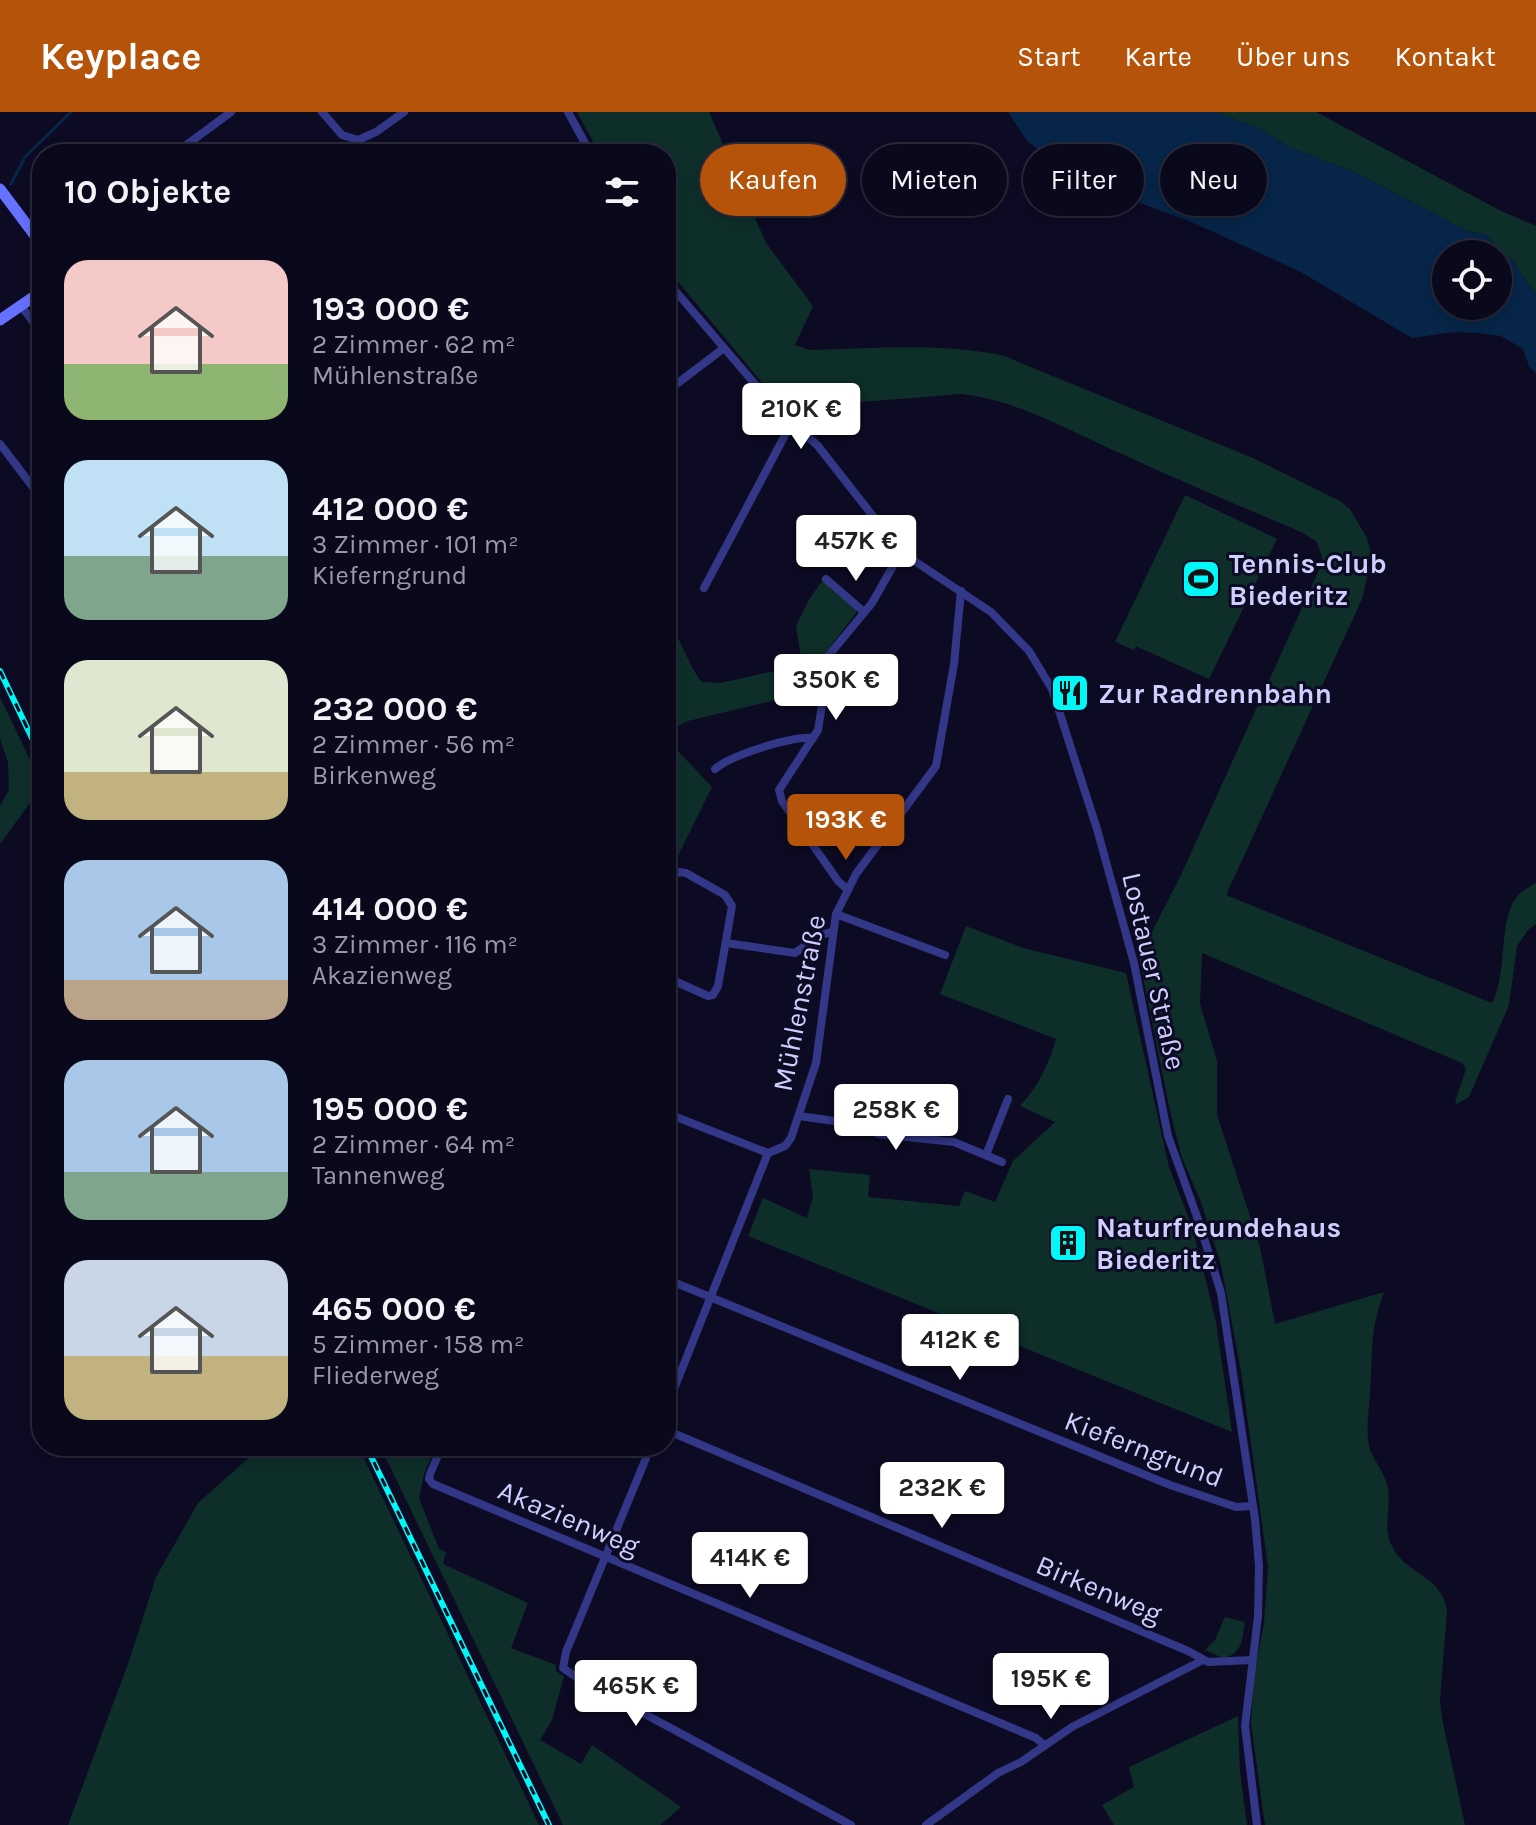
<!DOCTYPE html>
<html lang="de">
<meta charset="utf-8">
<style>
:root{--surface:#0a081b;--page:#181628;--text:#f1f3f6;--muted:#999aa3;--line:#2a293a;--accent:#b45309}
body{margin:0;font-family:Karla,sans-serif;background:var(--page);color:var(--text);height:100vh;display:flex;flex-direction:column;font-size:30px;white-space:nowrap}
*{box-sizing:border-box;margin:0}
p{font-size:26px;color:var(--muted)}
.icon{flex:none;width:44px;height:44px;fill:none;stroke:currentColor;stroke-width:2;stroke-linecap:round;stroke-linejoin:round}
.map{position:relative;flex:1;overflow:hidden}
.drawer{position:absolute;left:32px;top:32px;width:644px;height:1312px;display:flex;flex-direction:column;background:var(--surface);border-radius:32px;box-shadow:0 4px 12px #0003,0 0 0 2px var(--line)}
.drawer>*{flex:none}
.guide{position:absolute;left:700px;top:32px;width:716px;height:72px;display:flex;gap:16px}
.tools{position:absolute;left:1432px;top:128px;display:grid;gap:16px}
.tools a{display:grid;place-items:center;width:80px;height:80px;border-radius:50%;background:var(--surface);box-shadow:0 4px 12px #0003,0 0 0 2px var(--line);font-size:40px}
.price{position:absolute;translate:-50% -68px;padding:0 18px;border-radius:8px;background:#fff;color:#222;font-size:26px;line-height:52px;filter:drop-shadow(0 2px 4px #0008)}
.price::after{content:'';position:absolute;left:50%;top:48px;width:24px;height:18px;margin-left:-12px;background:inherit;clip-path:polygon(0 0,100% 0,50% 100%)}
.price.selected{background:var(--accent);color:#fff}
ul{padding:0;list-style:none}
li{display:flex;align-items:center;gap:24px;height:200px;padding:0 32px}
li span{display:grid;place-items:center;flex:none;width:224px;height:160px;border-radius:24px;color:#555}
li>.icon{margin-inline-start:auto}
span .icon{width:96px;height:96px;fill:#fffc;stroke-width:1}
li b{font-size:34px}
h2{display:flex;justify-content:space-between;align-items:center;height:96px;padding:0 32px;font-size:34px}
.chip{padding:0 28px;border-radius:36px;background:var(--surface);box-shadow:0 4px 12px #0003,0 0 0 2px var(--line);font-size:28px;line-height:72px}
.chip.selected{background:var(--accent);color:#fff}
header{display:flex;align-items:center;gap:48px;box-sizing:border-box;height:112px;padding:0 40px;background:var(--accent);color:#fff}
header strong{font-size:38px}
nav{display:flex;gap:44px;margin-inline-start:auto;font-size:28px}
.map>svg:first-child{display:block}
.green{fill:#0e2e2a}
.water{fill:#062548;fill-rule:evenodd}
.lines{fill:none;stroke-linecap:round;stroke-linejoin:round}
.stream{stroke:#062548;stroke-width:3}
.street{stroke:#323787;stroke-width:8}
.secondary{stroke:#6571ff;stroke-width:11}
.rail-casing{stroke:#00f9f8;stroke-width:6}
.rail{stroke:#0d0b24;stroke-width:3;stroke-dasharray:9;stroke-linecap:butt}
.labels{text-anchor:middle;dominant-baseline:central;stroke-width:6;stroke-linejoin:round;paint-order:stroke}
.poi-label{font-size:28px;font-weight:bold;fill:#ceceff;stroke:#0d0b24;text-anchor:start}
.street-label{font-size:28px;fill:#ceceff;stroke:#0d0b24}
</style>
<header>
<strong>Keyplace</strong>
<nav><a>Start</a><a>Karte</a><a>Über uns</a><a>Kontakt</a></nav>
</header>
<div class="map">
<svg width="1536" height="1713" viewBox="0 0 1536 1713">
<rect width="100%" height="100%" fill="#0d0b24"/>
<g class="green">
<path d="M577,0H709L766,131L813,194L795,233L810,238C876,237 940,230 1004,244L1253,346L1340,389L1350,397L1367,426L1372,445L1362,487L1226,783L1492,891C1508,860 1498,810 1516,786C1521,779 1529,775 1536,771V812L1528,818L1517,834L1509,893L1469,985L1457,992L1455,990L1466,957L1462,951L1202,841L1200,892L1217,949V1003L1260,1135L1275,1212L1384,1180C1369,1221 1373,1240 1370,1282C1369,1299 1365,1320 1370,1337C1375,1351 1385,1361 1388,1376C1391,1396 1382,1418 1393,1436C1407,1463 1442,1463 1447,1499L1440,1588L1442,1606L1465,1713H1265L1251,1612L1254,1562L1264,1511L1268,1455L1241,1259L1221,1153L1201,1090L1182,1046L1170,999L1139,845L1181,763L1323,449L1317,430L1303,421C1243,395 1182,370 1122,342C1070,319 1018,288 961,282L799,295L777,289L666,155V42H600Z"/>
<path d="M1215,0H1316L1501,99L1536,114V183L1512,148L1496,136L1487,123L1467,119L1356,61L1289,35L1258,16Z"/>
<path d="M1185,383L1277,427L1209,567L1140,536L1136,534L1134,538L1115,530Z"/>
<path d="M823,468L856,497V501L821,547V558L787,572L780,587L688,609L676,615L671,622L679,640L712,675L666,768V511C680,520 688,555 702,570L720,571L802,553L796,514L810,486Z"/>
<path d="M0,585L42,673V705L32,688L0,732V694L9,678L8,650L0,627Z"/>
<path d="M966,814L1023,836L1126,861L1169,1055L1191,1112L1206,1169L1216,1210L1232,1320L748,1124L763,1086L807,1106L813,1085L809,1057L870,1063L868,1085L959,1094L965,1079L995,1090L1013,1049L1055,1010L1020,994C1039,973 1048,954 1056,927L940,882Z"/>
<path d="M262,1334H358L539,1713H68L129,1549L156,1465L198,1391Z"/>
<path d="M380,1334H436L424,1362L419,1386L439,1437L446,1440L443,1452L528,1491L511,1536L556,1553V1559L564,1564L552,1608L540,1628L581,1652L592,1633L681,1695L660,1713H563Z"/>
<path d="M1225,1505L1245,1510C1242,1527 1243,1542 1223,1546L1205,1538L1215,1528Z"/>
<path d="M1238,1604L1240,1661L1247,1713H1114L1102,1693L1134,1675L1129,1655Z"/>
</g>
<path class="water" d="M1008,0H1215L1258,16L1289,35L1356,61L1467,119L1487,123L1496,136L1512,148L1536,183V261L1529,254L1523,237L1501,224L1478,221L1454,220L1412,226L1299,159L1194,111L1113,81L1060,54L1027,29ZM1446,142H1498V194H1446Z"/>
<g class="lines">
<path class="stream" d="M11,72L25,45L71,0"/>
<g class="street">
<path d="M322,0L342,23L358,28L376,20L404,0"/>
<path d="M568,0L591,42"/>
<path d="M174,42L231,0"/>
<path d="M570,42L585,32"/>
<path d="M666,168L772,292L818,334L901,440L991,500L1029,539L1052,577L1097,717L1134,851L1168,1024L1200,1113L1221,1181L1255,1407L1259,1454L1258,1504L1245,1614L1257,1713"/>
<path d="M21,194L42,221"/>
<path d="M666,280L724,236"/>
<path d="M0,332L42,387"/>
<path d="M826,467L864,500"/>
<path d="M704,476L792,310"/>
<path d="M715,657C731,643 792,624 813,626"/>
<path d="M848,778L838,769L782,689L779,678L818,618L824,581L825,548L872,491L901,440"/>
<path d="M666,779L674,763L679,760L686,761L725,783L732,794L718,874L713,883L708,884L666,865"/>
<path d="M836,802L945,843"/>
<path d="M726,831L795,841L820,823L832,820"/>
<path d="M666,1001L768,1041"/>
<path d="M799,1004L863,1013L878,1022L954,1030L1002,1050"/>
<path d="M768,1041L785,1034L791,1026L816,951L836,802L856,762L936,654L954,552L961,479"/>
<path d="M986,1043L1008,987"/>
<path d="M666,1167L1170,1373L1236,1395L1253,1394"/>
<path d="M666,1297L768,1041"/>
<path d="M666,1318L1188,1539L1208,1550L1252,1548"/>
<path d="M442,1334L430,1362L429,1367L433,1372L1036,1626L1044,1633"/>
<path d="M651,1334L566,1540L563,1556L576,1565L851,1713"/>
<path d="M926,1713L998,1661L1021,1650L1072,1615L1203,1548"/>
</g>
<g class="secondary">
<path d="M0,77L42,133"/>
<path d="M0,208L42,179"/>
</g>
<g class="rail-casing">
<g id="rail">
<path d="M0,559L42,647"/>
<path d="M366,1334L549,1713"/>
</g>
</g>
<use href="#rail" class="rail"/>
</g>
<defs>
<g id="stadium-square" transform="scale(2)"><rect x="-9" y="-9" width="18" height="18" rx="4" fill="#00f9f8" stroke="#0d0b24"/><path d="M0-5a6.5 5 0 1 0 0 10a6.5 5 0 1 0 0-10ZM-3.5-1.8h7v3.6h-7Z" fill="#111"/></g>
<g id="restaurant-square" transform="scale(2)"><rect x="-9" y="-9" width="18" height="18" rx="4" fill="#00f9f8" stroke="#0d0b24"/><path d="M-5-6h1v4h1v-4h1v4h1v-4h1v5L-1.5 .5V6h-2V.5L-5-1ZM5-6V6H3V1.5H1.5Q1.5-4 5-6Z" fill="#111"/></g>
<g id="building-square" transform="scale(2)"><rect x="-9" y="-9" width="18" height="18" rx="4" fill="#00f9f8" stroke="#0d0b24"/><path d="M-4-6H4V6H1V3H-1V6H-4ZM-2.5-4.3h1.7v1.8h-1.7ZM.8-4.3h1.7v1.8H.8ZM-2.5-1h1.7V.8h-1.7ZM.8-1h1.7V.8H.8Z" fill="#111"/></g>
</defs>
<g fill-rule="evenodd">
<use href="#stadium-square" x="1201" y="467"/>
<use href="#restaurant-square" x="1070" y="581"/>
<use href="#building-square" x="1068" y="1131"/>
</g>
<g class="labels">
<g class="poi-label">
<text x="1229" y="451">Tennis-Club<tspan x="1229" dy="32">Biederitz</tspan></text>
<text x="1098" y="581">Zur Radrennbahn</text>
<text x="1096" y="1115">Naturfreundehaus<tspan x="1096" dy="32">Biederitz</tspan></text>
</g>
<g class="street-label">
<text transform="translate(1154 859) rotate(77)">Lostauer Straße</text>
<text transform="translate(799 891) rotate(-79)">Mühlenstraße</text>
<text transform="translate(1144 1337) rotate(21)">Kieferngrund</text>
<text transform="translate(569 1406) rotate(23)">Akazienweg</text>
<text transform="translate(1099 1477) rotate(23)">Birkenweg</text>
</g>
</g>
</svg>
<div class="tools">
<a><svg class="icon" aria-label="locate" viewBox="0 0 24 24"><circle cx="12" cy="12" r="6"/><path d="M12 2v4M12 18v4M2 12h4M18 12h4"/></svg></a>
</div>
<b class="price" style="left:801px;top:339px">210K €</b>
<b class="price" style="left:856px;top:471px">457K €</b>
<b class="price" style="left:836px;top:610px">350K €</b>
<b class="price selected" style="left:846px;top:750px">193K €</b>
<b class="price" style="left:896px;top:1040px">258K €</b>
<b class="price" style="left:960px;top:1270px">412K €</b>
<b class="price" style="left:942px;top:1418px">232K €</b>
<b class="price" style="left:750px;top:1488px">414K €</b>
<b class="price" style="left:1051px;top:1609px">195K €</b>
<b class="price" style="left:636px;top:1616px">465K €</b>
<div class="guide">
<a class="chip selected">Kaufen</a>
<a class="chip">Mieten</a>
<a class="chip">Filter</a>
<a class="chip">Neu</a>
</div>
<section class="drawer">
<h2>10 Objekte<svg class="icon" aria-label="filters" viewBox="0 0 24 24"><path d="M4 7h16M4 17h16"/><circle cx="9" cy="7" r="2"/><circle cx="15" cy="17" r="2"/></svg></h2>
<ul>
<li><span style="background:linear-gradient(#f6c9c9 65%,#8fb573 0)"><svg class="icon" aria-label="home" viewBox="0 0 24 24"><path d="M3 11l9-7 9 7M6 9v11h12V9"/></svg></span><div><b>193 000 €</b><p>2 Zimmer · 62 m²</p><p>Mühlenstraße</p></div></li>
<li><span style="background:linear-gradient(#bfe0f5 60%,#7fa58c 0)"><svg class="icon" aria-label="home" viewBox="0 0 24 24"><path d="M3 11l9-7 9 7M6 9v11h12V9"/></svg></span><div><b>412 000 €</b><p>3 Zimmer · 101 m²</p><p>Kieferngrund</p></div></li>
<li><span style="background:linear-gradient(#dfe7d0 70%,#c2b280 0)"><svg class="icon" aria-label="home" viewBox="0 0 24 24"><path d="M3 11l9-7 9 7M6 9v11h12V9"/></svg></span><div><b>232 000 €</b><p>2 Zimmer · 56 m²</p><p>Birkenweg</p></div></li>
<li><span style="background:linear-gradient(#a9c7e8 75%,#b9a48a 0)"><svg class="icon" aria-label="home" viewBox="0 0 24 24"><path d="M3 11l9-7 9 7M6 9v11h12V9"/></svg></span><div><b>414 000 €</b><p>3 Zimmer · 116 m²</p><p>Akazienweg</p></div></li>
<li><span style="background:linear-gradient(#a9c7e8 70%,#7fa58c 0)"><svg class="icon" aria-label="home" viewBox="0 0 24 24"><path d="M3 11l9-7 9 7M6 9v11h12V9"/></svg></span><div><b>195 000 €</b><p>2 Zimmer · 64 m²</p><p>Tannenweg</p></div></li>
<li><span style="background:linear-gradient(#c9d6e8 60%,#c2b280 0)"><svg class="icon" aria-label="home" viewBox="0 0 24 24"><path d="M3 11l9-7 9 7M6 9v11h12V9"/></svg></span><div><b>465 000 €</b><p>5 Zimmer · 158 m²</p><p>Fliederweg</p></div></li>
</ul>
</section>
</div>
